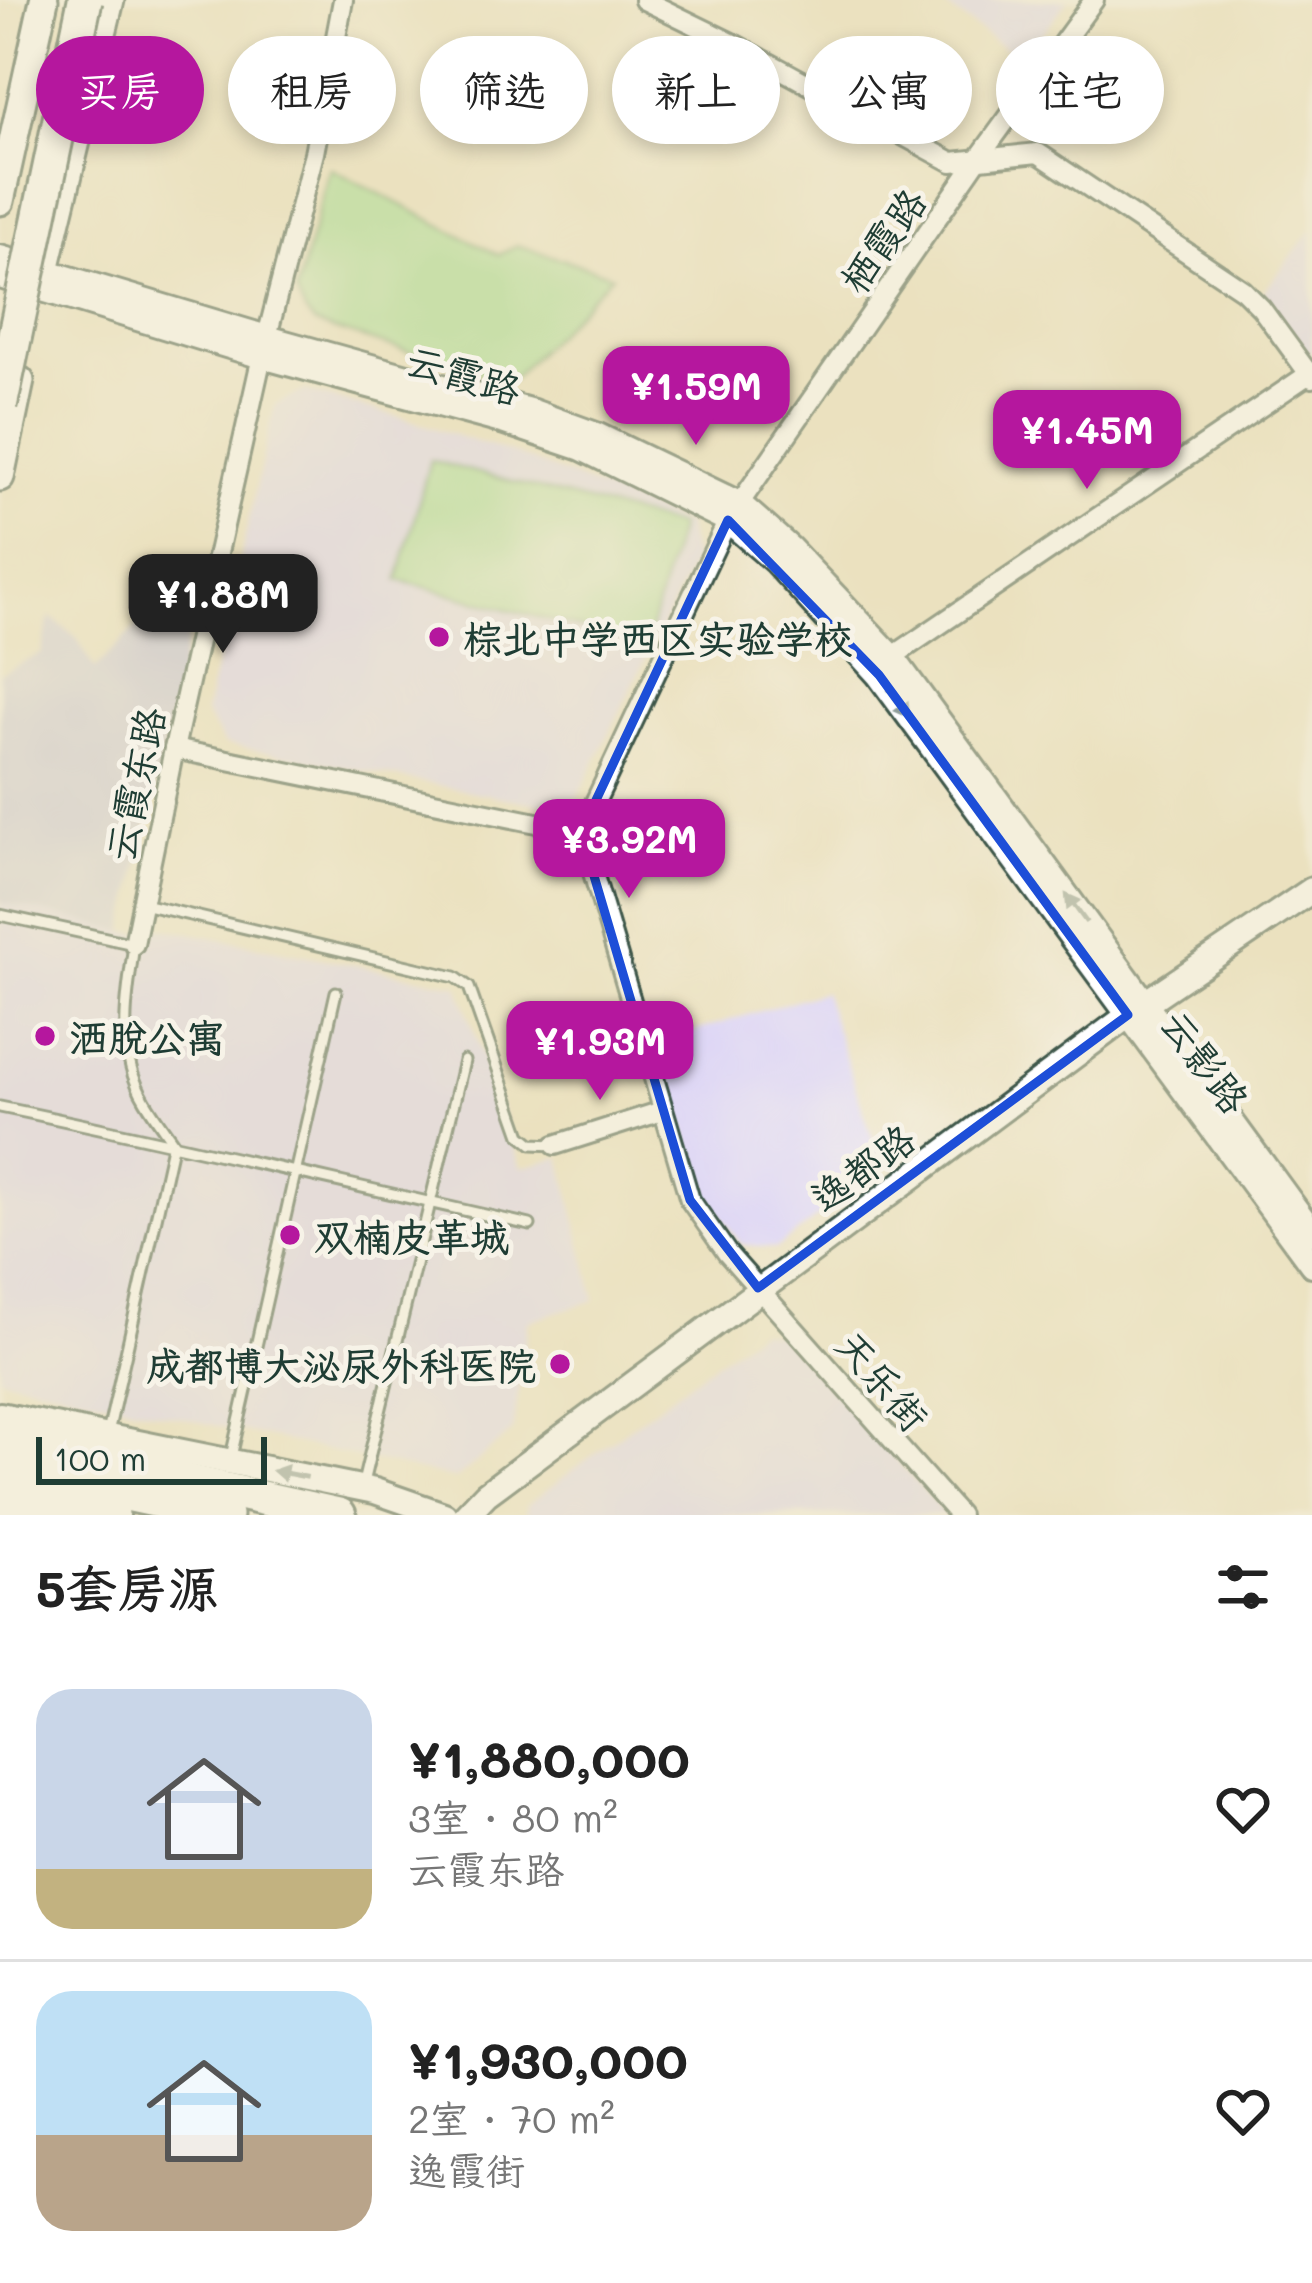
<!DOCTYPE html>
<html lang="zh">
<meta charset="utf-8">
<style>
:root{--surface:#fff;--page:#f6f6f6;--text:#222;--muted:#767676;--line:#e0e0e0;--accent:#b5179e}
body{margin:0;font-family:Mali,"LXGW WenKai TC",sans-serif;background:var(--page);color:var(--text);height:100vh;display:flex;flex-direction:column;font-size:45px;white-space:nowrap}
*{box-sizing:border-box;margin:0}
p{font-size:39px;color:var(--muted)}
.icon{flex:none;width:66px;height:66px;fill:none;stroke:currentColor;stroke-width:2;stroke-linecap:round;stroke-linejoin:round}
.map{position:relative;height:1515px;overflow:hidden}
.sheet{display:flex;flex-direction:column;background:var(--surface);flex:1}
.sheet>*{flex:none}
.guide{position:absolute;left:36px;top:36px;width:1242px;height:108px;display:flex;gap:24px}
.scale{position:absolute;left:36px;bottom:30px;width:231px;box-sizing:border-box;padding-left:12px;border:6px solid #1f3d34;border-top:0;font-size:33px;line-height:42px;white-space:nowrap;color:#1f3d34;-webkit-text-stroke:9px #f7f3e8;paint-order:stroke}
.price{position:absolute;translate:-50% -102px;padding:0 27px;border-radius:24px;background:var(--accent);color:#fff;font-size:39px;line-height:78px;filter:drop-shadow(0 3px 6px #0008)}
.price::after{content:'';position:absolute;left:50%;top:72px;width:36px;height:27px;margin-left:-18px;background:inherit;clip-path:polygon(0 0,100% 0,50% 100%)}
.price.current{background:#222;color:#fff}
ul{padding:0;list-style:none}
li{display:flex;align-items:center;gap:36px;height:300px;padding:0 36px}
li+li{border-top:3px solid var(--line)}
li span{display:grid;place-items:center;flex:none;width:336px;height:240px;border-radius:36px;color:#555}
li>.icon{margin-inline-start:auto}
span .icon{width:144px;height:144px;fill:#fffc;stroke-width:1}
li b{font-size:51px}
h2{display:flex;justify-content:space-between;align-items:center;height:144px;padding:0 36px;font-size:51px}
.chip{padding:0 42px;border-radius:54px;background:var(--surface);box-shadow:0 6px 18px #0003;font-size:42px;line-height:108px}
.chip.current{background:var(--accent);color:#fff}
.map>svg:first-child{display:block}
.built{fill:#ddd5f6}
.industrial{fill:#c2c1dc}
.green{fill:#a0dc8f;stroke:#608c62;stroke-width:3}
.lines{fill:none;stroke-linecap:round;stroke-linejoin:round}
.lane-casing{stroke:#3e5649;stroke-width:15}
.street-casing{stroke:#3e5649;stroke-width:24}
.secondary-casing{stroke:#3e5649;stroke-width:30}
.primary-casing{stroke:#3e5649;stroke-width:33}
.highway-casing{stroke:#3e5649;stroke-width:39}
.lane{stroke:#fff;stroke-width:9}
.street{stroke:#fff;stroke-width:18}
.secondary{stroke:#fff;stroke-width:24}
.primary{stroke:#fff;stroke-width:27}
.highway{stroke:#fff;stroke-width:33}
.highway-bridge-casing{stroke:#3e5649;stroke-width:39;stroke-linecap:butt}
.highway-bridge{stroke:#fff;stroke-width:33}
.oneway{fill:#8f9e9a}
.marked{fill:none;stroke:#1d4ed8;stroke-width:9;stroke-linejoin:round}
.poi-dot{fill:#b5179e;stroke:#f7f3e8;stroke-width:4.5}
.labels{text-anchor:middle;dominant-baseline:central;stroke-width:10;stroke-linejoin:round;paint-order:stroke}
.street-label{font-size:39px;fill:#1f3d34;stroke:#f7f3e8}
.poi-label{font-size:39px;font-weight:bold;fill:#1f3d34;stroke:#f7f3e8;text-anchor:start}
</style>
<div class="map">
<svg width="1312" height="1515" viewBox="0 0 1312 1515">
<rect width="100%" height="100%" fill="#f7f3e8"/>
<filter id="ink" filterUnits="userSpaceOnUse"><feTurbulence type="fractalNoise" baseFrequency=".00833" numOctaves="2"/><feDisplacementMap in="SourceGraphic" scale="24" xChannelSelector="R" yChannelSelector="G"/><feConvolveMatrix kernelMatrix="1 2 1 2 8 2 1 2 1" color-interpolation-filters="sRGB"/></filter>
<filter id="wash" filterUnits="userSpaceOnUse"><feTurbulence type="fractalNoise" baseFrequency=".004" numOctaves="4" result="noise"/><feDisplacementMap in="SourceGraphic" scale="48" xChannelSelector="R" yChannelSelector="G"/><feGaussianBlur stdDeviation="2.7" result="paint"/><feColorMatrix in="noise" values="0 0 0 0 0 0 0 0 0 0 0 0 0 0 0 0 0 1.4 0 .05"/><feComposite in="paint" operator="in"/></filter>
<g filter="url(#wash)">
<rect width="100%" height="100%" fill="#ebe1bf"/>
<g class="built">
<path d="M936,0H1068L1022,60Z"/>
<path d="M1312,230V353L1303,351L1263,293Z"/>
<path d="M304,391L403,418L520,456L686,524L694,560L577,799L558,808L224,744L205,713L275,405Z"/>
<path d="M0,902L125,931L154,936L158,927L458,985L521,1168L561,1157L595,1300L528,1321L513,1431L456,1479L0,1377Z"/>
<path d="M823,992L883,1169L776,1248L741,1244L709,1200L698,1172L659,1042Z"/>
<path d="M759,1330L779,1335L859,1418L945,1515H526L527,1505Z"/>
</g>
<path class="industrial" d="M205,556L125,931L0,902V674L42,653L50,616L77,638L95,669Z"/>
<g class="green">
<path d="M330,168L499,255L517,245L612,275L509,382L315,324L305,312L296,292Z"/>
<path d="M430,460L679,526L646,646L398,580Z"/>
</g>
</g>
<g filter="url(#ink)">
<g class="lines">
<g class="lane-casing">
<g id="lane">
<path d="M143,904L455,977L469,987L521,1135L532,1144L555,1145"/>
<path d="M0,915L134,944C129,985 120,1027 131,1068C138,1095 157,1119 173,1142L108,1433"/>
<path d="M0,1107C177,1143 353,1186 530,1225"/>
<path d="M231,1457L336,992"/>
<path d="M363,1483L464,1061"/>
</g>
</g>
<g class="street-casing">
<g id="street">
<path d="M644,0L736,45L952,162L1038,153L1243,290L1261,308L1312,378"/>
<path d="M892,657L1312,372"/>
<path d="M174,749L581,832"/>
<path d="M134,944L174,749L262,356L314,153L343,0"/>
<path d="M555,1145L662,1111"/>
<path d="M959,1515L727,1253L690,1200L581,832L728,520L978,159L1094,0"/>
</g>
</g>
<g class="secondary-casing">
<g id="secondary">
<path d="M0,258L267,338L533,412L596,435L739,504L790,549L892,657L1312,1232"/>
<path d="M0,276L262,356L505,422L582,448L728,520L775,561L879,675L1312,1264"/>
<path d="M0,1415L375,1491L444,1515"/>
<path d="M0,1515H2"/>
<path d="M466,1515L486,1494L1145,1003L1312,890"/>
</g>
</g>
<g class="primary-casing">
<g id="primary">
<path d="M0,201L44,0"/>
<path d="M44,274L110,0"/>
<path d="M0,477L20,381"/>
</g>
</g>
<g class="highway-casing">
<g id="highway">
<path d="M0,1440L339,1515"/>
<path d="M0,1467L225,1515"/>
<path d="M0,1494L112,1515"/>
</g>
</g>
<use href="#lane" class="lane"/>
<use href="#street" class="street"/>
<use href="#secondary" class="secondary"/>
<use href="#primary" class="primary"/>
<use href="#highway" class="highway"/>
<g class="highway-bridge-casing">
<path id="highway-bridge" d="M0,406L85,0"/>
</g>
<use href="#highway-bridge" class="highway-bridge"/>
</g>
<defs><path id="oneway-solid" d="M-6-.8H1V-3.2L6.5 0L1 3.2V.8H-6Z" transform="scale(3)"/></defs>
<g class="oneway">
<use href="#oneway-solid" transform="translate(899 703) rotate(54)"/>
<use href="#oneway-solid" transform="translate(1076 908) rotate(-126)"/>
<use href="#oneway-solid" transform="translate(290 1474) rotate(-169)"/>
</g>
</g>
<path d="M0 0H1312V1515H0ZM728,520L879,675L1128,1015L758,1288L690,1200L581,832Z" fill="#ebe1bf" fill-opacity=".55" fill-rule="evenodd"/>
<path class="marked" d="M728,520L879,675L1128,1015L758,1288L690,1200L581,832Z"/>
<g class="poi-dot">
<circle cx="439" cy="637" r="12"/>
<circle cx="45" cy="1036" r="12"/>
<circle cx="290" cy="1235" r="12"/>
<circle cx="560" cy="1364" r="12"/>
</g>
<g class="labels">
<g class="street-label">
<text transform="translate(882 240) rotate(-55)">栖霞路</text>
<text transform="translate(464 374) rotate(16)">云霞路</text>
<text transform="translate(134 784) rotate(-78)">云霞东路</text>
<text transform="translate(1206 1061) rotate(53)">云影路</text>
<text transform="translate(862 1167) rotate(-36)">逸都路</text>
<text transform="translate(883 1380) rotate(49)">天乐街</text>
</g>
<g class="poi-label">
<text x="463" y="637">棕北中学西区实验学校</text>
<text x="69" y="1036">洒脱公寓</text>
<text x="314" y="1235">双楠皮革城</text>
<text x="536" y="1364" text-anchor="end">成都博大泌尿外科医院</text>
</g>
</g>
</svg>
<div class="scale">100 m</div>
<b class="price" style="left:696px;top:448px">¥1.59M</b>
<b class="price" style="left:1087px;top:492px">¥1.45M</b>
<b class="price current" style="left:223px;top:656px">¥1.88M</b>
<b class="price" style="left:629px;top:901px">¥3.92M</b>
<b class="price" style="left:600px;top:1103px">¥1.93M</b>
<div class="guide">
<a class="chip current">买房</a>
<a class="chip">租房</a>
<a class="chip">筛选</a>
<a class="chip">新上</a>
<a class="chip">公寓</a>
<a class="chip">住宅</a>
</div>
</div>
<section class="sheet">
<h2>5套房源<svg class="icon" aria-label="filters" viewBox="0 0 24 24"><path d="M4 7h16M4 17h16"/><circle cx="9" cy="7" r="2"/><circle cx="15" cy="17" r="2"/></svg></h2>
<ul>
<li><span style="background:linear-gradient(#c9d6e8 75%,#c2b280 0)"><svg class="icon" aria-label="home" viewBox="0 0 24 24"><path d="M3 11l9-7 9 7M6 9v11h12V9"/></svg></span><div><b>¥1,880,000</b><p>3室 · 80 m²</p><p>云霞东路</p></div><svg class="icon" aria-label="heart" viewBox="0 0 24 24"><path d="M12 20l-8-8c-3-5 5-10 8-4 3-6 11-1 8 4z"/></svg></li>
<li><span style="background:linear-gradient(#bfe0f5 60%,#b9a48a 0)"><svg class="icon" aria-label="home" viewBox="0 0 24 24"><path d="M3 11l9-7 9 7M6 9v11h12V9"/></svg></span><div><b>¥1,930,000</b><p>2室 · 70 m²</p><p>逸霞街</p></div><svg class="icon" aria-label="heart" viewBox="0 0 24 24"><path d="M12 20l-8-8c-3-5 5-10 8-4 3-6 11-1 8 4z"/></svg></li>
</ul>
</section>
